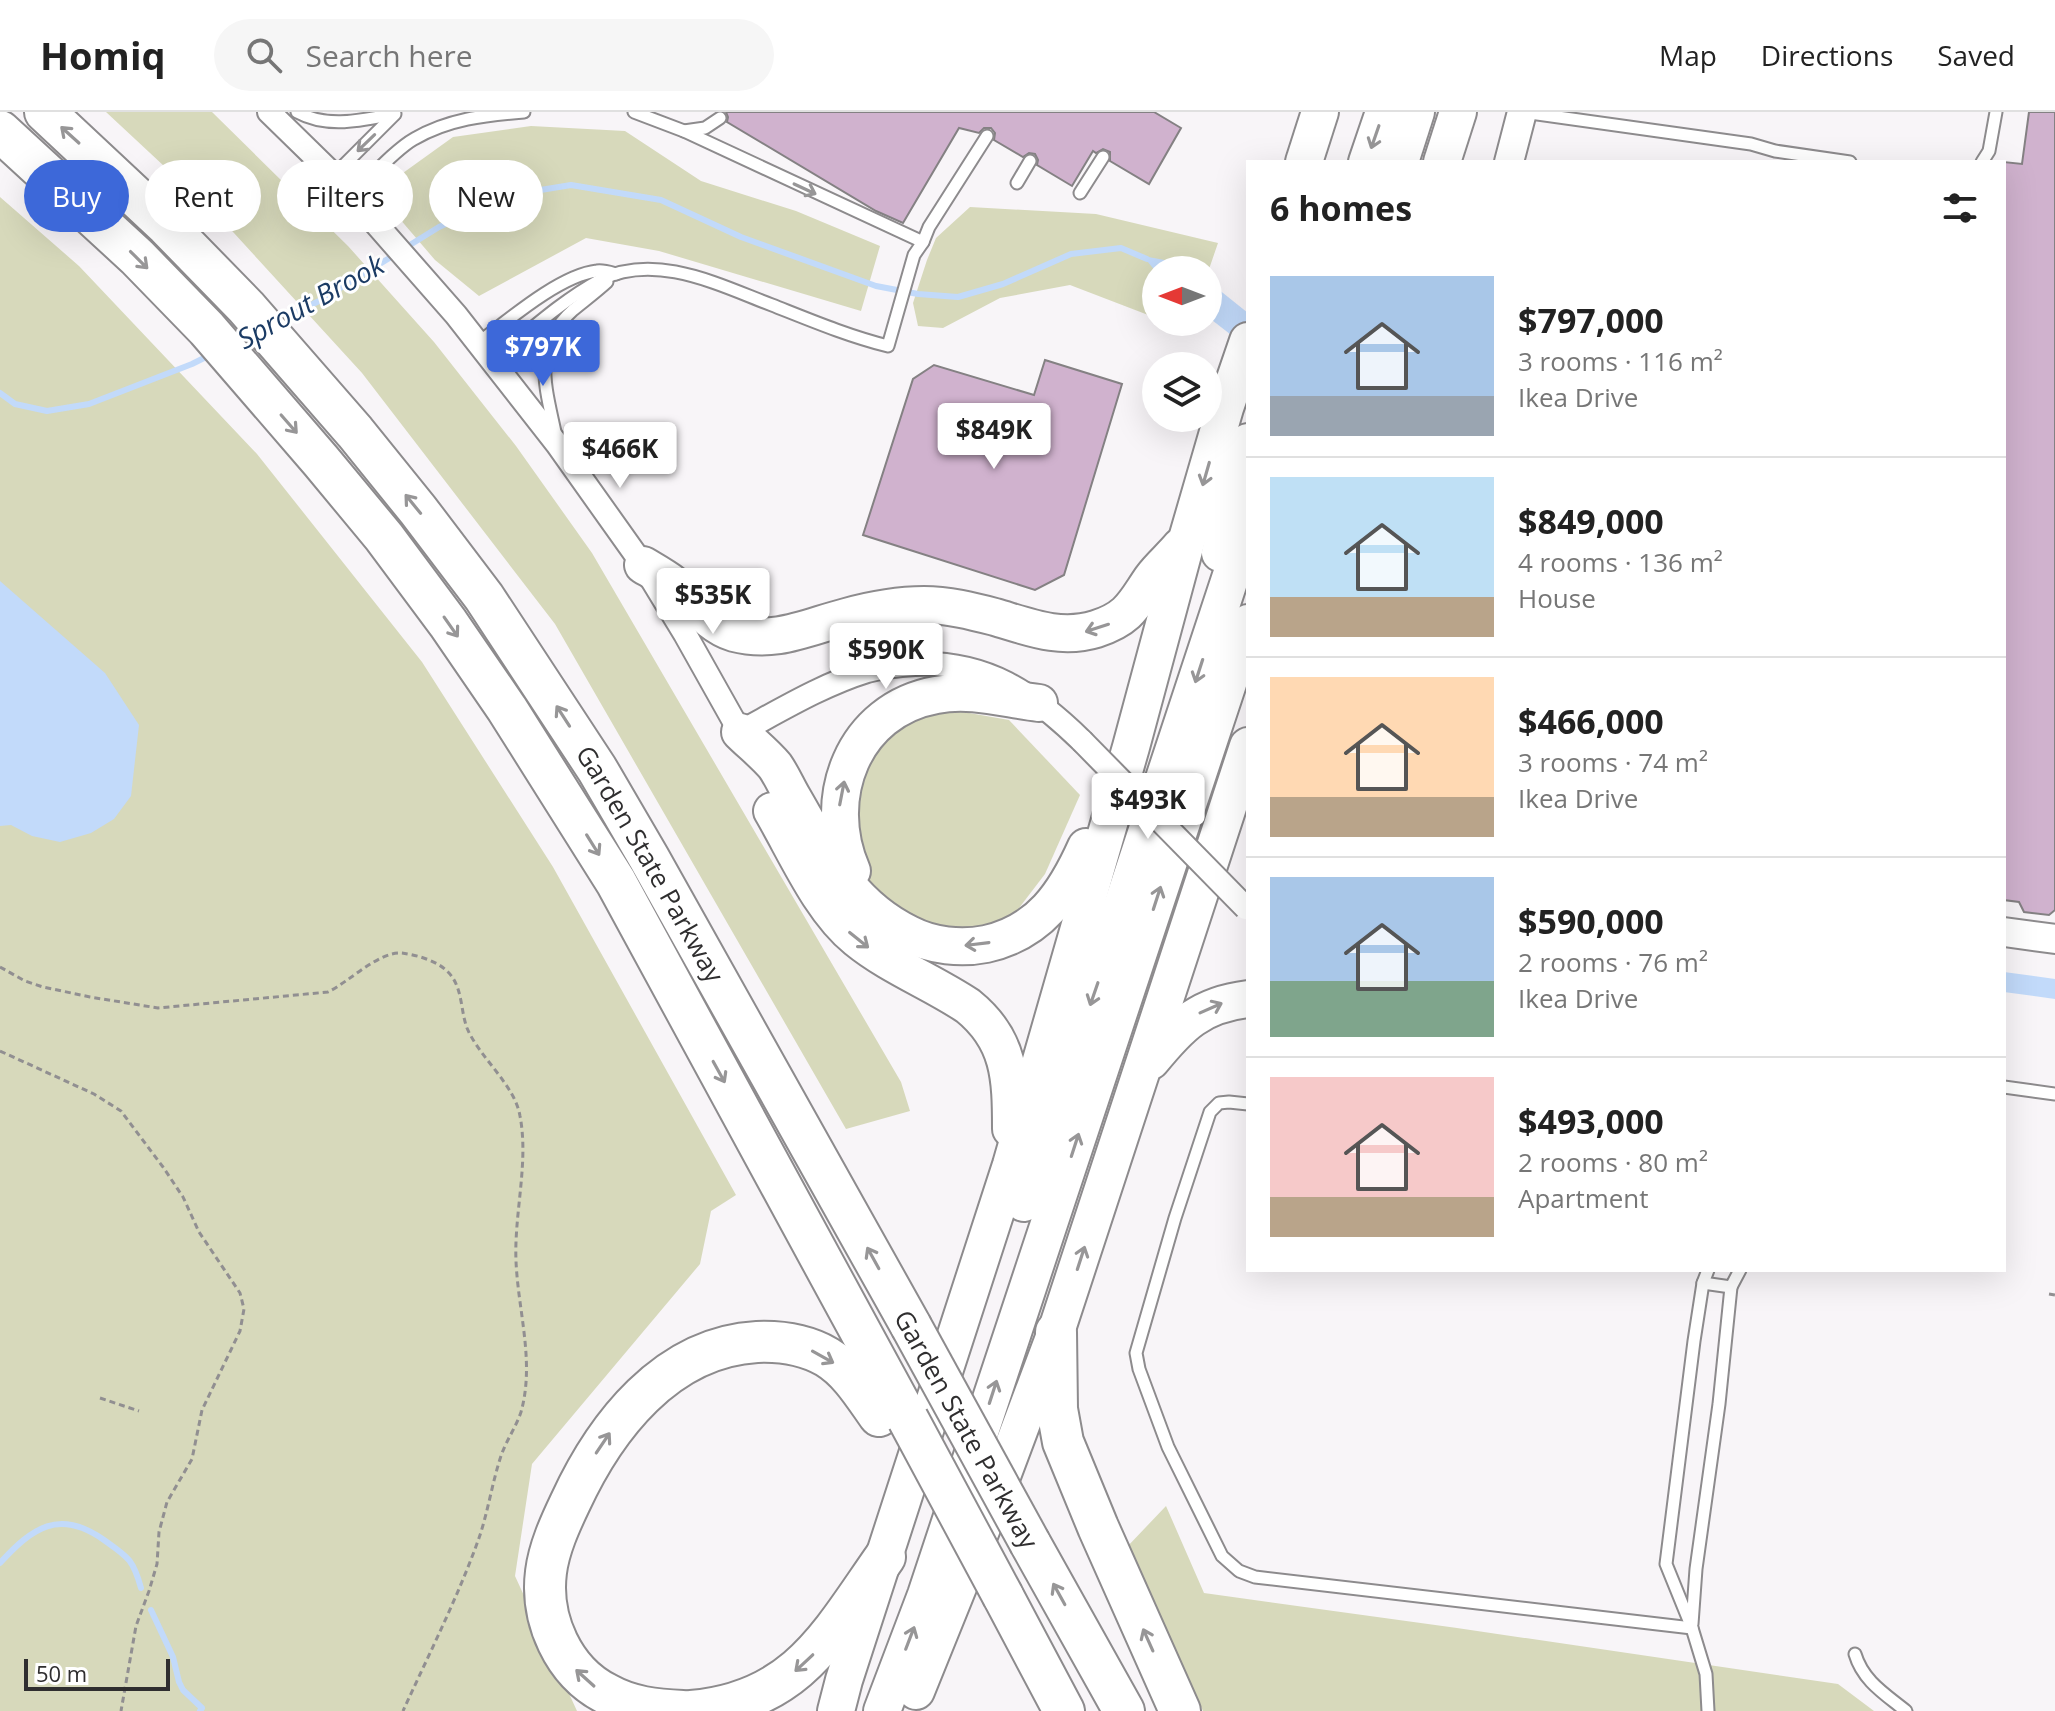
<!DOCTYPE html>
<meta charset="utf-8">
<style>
:root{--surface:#fff;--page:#f6f6f6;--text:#222;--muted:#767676;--line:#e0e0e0;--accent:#3d68d9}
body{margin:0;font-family:"Open Sans",sans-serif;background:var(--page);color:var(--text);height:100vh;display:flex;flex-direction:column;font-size:30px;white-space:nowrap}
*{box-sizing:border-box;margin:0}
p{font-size:26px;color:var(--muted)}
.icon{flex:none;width:44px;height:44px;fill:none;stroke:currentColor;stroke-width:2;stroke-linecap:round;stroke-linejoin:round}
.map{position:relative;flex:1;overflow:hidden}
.sheet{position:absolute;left:1246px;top:48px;width:760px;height:1112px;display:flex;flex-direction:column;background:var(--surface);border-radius:0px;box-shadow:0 8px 32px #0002}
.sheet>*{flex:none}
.hud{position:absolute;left:24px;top:48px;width:760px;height:72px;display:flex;gap:16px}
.needle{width:52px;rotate:270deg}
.controls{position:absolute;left:1142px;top:144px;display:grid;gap:16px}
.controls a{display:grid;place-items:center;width:80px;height:80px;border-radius:50%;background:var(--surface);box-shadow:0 8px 32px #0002;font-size:40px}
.scale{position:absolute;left:24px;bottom:20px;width:146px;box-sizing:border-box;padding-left:8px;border:4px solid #2f2e2f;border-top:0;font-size:22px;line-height:28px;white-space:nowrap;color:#2f2e2f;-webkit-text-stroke:6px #fff;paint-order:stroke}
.price{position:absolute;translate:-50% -68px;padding:0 18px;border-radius:8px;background:#fff;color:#222;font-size:26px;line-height:52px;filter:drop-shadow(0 2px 4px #0008)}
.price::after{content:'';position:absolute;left:50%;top:48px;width:24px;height:18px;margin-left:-12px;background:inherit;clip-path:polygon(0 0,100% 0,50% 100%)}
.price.active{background:var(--accent);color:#fff}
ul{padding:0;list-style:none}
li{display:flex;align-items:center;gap:24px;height:200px;padding:0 24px}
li+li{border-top:2px solid var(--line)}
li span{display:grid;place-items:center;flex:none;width:224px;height:160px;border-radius:0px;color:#555}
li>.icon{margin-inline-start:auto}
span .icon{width:96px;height:96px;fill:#fffc;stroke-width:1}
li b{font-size:34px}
h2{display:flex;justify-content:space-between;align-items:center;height:96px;padding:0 24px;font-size:34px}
.pill{padding:0 28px;border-radius:36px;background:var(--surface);box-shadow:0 8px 32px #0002;font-size:28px;line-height:72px}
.pill.active{background:var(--accent);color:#fff}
header{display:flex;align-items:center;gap:48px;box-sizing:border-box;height:112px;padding:0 40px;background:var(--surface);border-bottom:2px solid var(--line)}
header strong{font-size:38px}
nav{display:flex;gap:44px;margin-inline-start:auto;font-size:28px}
.search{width:560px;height:72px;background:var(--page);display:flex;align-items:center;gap:20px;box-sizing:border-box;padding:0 28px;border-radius:44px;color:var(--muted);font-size:30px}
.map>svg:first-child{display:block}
.green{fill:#d7d9bb}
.water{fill:#c2dafa}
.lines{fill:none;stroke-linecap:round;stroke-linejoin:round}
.stream{stroke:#c2dafa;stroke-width:6}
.building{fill:#d0b2ce;stroke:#848183;stroke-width:2}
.service-casing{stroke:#8d8b8d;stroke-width:15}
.minor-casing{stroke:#8d8b8d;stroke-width:26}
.tertiary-casing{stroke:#8d8b8d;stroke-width:32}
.trunk-casing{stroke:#8d8b8d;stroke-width:40}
.motorway-casing{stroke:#8d8b8d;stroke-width:44}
.path{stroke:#918f91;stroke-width:3;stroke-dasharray:6 4;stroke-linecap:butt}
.service{stroke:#fff;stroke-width:11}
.minor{stroke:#fff;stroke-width:22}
.tertiary{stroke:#fff;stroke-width:28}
.trunk{stroke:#fff;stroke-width:36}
.motorway{stroke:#fff;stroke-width:40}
.minor-bridge-casing{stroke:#8d8b8d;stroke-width:26;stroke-linecap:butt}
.motorway-bridge-casing{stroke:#8d8b8d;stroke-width:44;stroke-linecap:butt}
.minor-bridge{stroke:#fff;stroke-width:22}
.motorway-bridge{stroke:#fff;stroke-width:40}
.oneway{stroke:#979697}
.labels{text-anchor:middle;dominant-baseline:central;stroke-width:6;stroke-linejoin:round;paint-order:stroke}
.street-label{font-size:26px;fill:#2f2e2f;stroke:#fff}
.water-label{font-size:28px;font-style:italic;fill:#1b3b64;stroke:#fff}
</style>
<header>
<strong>Homiq</strong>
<div class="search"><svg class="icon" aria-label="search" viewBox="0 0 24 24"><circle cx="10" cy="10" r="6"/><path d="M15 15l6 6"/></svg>Search here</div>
<nav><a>Map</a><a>Directions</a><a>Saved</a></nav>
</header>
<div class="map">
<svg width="2055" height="1599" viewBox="0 0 2055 1599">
<rect width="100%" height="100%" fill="#f8f5f8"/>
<g class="green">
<path d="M106,0H212L348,134L434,230L516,334L592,441L901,970L910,999L846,1017L555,512L362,261L223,109Z"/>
<path d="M531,14L625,19L701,69L796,99L880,134L861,199L659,139L586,126L479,184L435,148L387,92L396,66L453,25Z"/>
<path d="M0,85L79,154L257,342L422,550L553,755L736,1083L711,1099L700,1152L532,1352L515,1464L577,1599H0Z"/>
<path d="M970,95L1096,102L1218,131L1208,160V158H1156V206L1070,173L1000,186L943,216L918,214L913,191L927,148L936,126Z"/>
<path d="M935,595L1009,608L1080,683L1045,762L1013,804L975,818L931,822L886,802L853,749L847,679L880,628Z"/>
<path d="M1166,1394L1204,1481L1457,1516L1838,1572L1874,1599H1203L1126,1436Z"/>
</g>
<g class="water">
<path d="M1143,144L1186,152L1194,158H1156V160Z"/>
<path d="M1208,169L1248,201V236L1208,205Z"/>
<path d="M0,469L105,561L139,613L131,684L114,707L91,721L60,730L32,724L11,713L0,714Z"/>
<path d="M2004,860L2055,867V887L2004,880Z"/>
</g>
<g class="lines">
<g class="stream">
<path d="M405,136L439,115L510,83L571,73L661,88L741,125L876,174L918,182L958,185L1003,172L1071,142L1121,136L1147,147"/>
<path d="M277,210L319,189L396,142"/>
<path d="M0,281L15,292L47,299L89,292L192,252L210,243"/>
<path d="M0,1451C32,1416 59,1396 104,1428C128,1445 133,1447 141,1476"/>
<path d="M151,1498L173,1545L179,1570L183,1578L202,1596L200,1599"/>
</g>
</g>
<g class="building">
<path d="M726,0H1154L1181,16L1149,72L1110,49V40L1103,37L1096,41L1093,39L1072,74L1037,53L1038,48L1035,42L1029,41L1023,45L994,28L995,21L991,16H984L979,21L959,16L903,111L876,99L727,10L728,5Z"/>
<path d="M2029,0H2055V798L2049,803L2024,800L2019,790L2004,788V50L2022,52Z"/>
<path d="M1045,248L1122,272L1064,463L1035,478L863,423L913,267L934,253L1034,283Z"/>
</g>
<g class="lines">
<g class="service-casing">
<g id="service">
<path d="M297,0C328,17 362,8 395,2"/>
<path d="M634,0L684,19L923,130"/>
<path d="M1522,0L1751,32L1775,39L1850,50"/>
<path d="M684,19L705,16L720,6"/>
<path d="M1982,50L1989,39L1996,0"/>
<path d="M335,62L394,3"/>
<path d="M1017,71L1030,49"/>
<path d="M1080,81L1103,45"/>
<path d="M353,82C370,66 396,37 414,27C448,7 485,3 524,0"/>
<path d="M371,103L381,57"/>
<path d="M478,231C507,209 560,163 597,159C603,158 609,160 616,162"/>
<path d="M492,249C527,221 561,189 600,168C656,140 719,173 772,193C810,208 848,224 888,234L914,143L923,130L929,115L987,24"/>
<path d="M555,320C545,273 532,235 573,198C584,189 596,180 607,170"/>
<path d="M2004,975L2055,982"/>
<path d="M1248,992L1229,990L1219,991L1210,1000L1175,1106L1136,1241L1139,1257L1168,1335L1222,1444L1239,1459L1255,1465L1692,1516"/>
<path d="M1703,1171L1731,1175L1740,1158"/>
<path d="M1692,1512L1696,1457L1719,1292L1731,1175"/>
<path d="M1855,1542C1863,1569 1885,1582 1906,1599"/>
<path d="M1708,1599L1706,1562L1692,1516L1666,1452L1694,1229L1703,1171L1708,1158"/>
</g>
</g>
<g class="minor-casing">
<path id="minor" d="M269,0L353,82L370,105L456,203L557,332L643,453L685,522L740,620C781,598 822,573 867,559C882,555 899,553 915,552C986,549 1033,581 1082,629"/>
</g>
<g class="tertiary-casing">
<g id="tertiary">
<path d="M1509,50L1522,0"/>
<path d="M2004,820L2055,827"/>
</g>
</g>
<g class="trunk-casing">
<g id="trunk">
<path d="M1304,50L1320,0"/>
<path d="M1367,50L1384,0"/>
<path d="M1400,50L1416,0"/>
<path d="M1442,50L1458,0"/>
<path d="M1220,441L1248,330"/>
<path d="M643,453C653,459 664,465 673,472C693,489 708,513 734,521C776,532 807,515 846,505C871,498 898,493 924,493C948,493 972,499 995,505C1029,515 1060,528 1096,517C1130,506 1134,492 1152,466C1160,455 1172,445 1181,434"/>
<path d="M740,620C751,631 765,642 775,654C782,664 787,676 793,686C825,741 849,793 909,822C932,834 961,837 986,832C1040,820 1065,782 1086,735"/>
<path d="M772,699C796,740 820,797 857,827C890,854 932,870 968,894C1010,928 1011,966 1011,1017"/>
<path d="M852,759C820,686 853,598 936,583C971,576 1005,587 1039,591"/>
<path d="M1151,949C1181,912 1200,893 1248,887"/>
<path d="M1024,1091L1248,412"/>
<path d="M916,1579L990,1396L1056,1220L1248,634"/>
<path d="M836,1599L844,1568L1011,1053L1131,635L1187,427L1225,296L1248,229"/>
<path d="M882,1599L926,1483L1248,511"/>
</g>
</g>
<g class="motorway-casing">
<g id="motorway">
<path id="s1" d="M45,0L167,114L246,195L355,320L418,398L484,485L597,657L649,746L911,1214"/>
<path d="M0,19L137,145L207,217L321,349L384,425L448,511L507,597L616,770L908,1307"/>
<path d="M1056,1220L1057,1297L1063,1330L1098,1415L1180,1599"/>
<path d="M1030,1431L1124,1599"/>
<path d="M1003,1484L1064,1599"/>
<path d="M683,1599C656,1598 630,1595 607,1582C563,1560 540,1507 546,1460C549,1436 560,1412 570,1391C605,1315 666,1235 757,1230C781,1229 806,1233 827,1245C850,1259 864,1283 879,1304"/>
<path d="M691,1599C797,1590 830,1523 885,1445"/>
</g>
</g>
<g class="path">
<path d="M0,855L25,869L43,875L90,885L158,896L328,880C349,870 379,839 402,841C417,843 437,849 447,859C463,874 460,897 467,916C479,945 515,973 520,1004C529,1051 514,1101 516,1149C518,1199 535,1250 521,1300C516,1315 506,1329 501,1344C492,1371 488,1400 479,1426C458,1485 429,1542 403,1599"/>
<path d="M0,939L94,982L121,999L163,1055L183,1085L199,1120L240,1181L244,1197L240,1219L202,1298L192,1347L167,1390L159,1420L157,1452L149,1479L136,1514L121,1599"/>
<path d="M2049,1182L2055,1183"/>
<path d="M100,1286L139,1299"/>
</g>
<use href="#service" class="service"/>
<use href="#minor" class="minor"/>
<use href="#tertiary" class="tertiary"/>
<use href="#trunk" class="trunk"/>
<use href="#motorway" class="motorway"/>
<g class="minor-bridge-casing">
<path id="minor-bridge" d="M1082,629L1246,796"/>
</g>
<g class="motorway-bridge-casing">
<g id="motorway-bridge">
<path d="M911,1214L1030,1431"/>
<path d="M908,1307L1003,1484"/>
</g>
</g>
<use href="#minor-bridge" class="minor-bridge"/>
<use href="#motorway-bridge" class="motorway-bridge"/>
</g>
<defs><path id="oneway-shaft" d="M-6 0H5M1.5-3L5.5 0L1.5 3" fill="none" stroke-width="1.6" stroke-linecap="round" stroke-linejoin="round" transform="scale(2)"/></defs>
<g class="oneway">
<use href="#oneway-shaft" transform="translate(70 23) rotate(-138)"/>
<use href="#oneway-shaft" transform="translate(1375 25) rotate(109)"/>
<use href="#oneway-shaft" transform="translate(366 31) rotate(136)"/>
<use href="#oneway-shaft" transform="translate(805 77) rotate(25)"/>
<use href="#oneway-shaft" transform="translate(139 148) rotate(45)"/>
<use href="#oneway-shaft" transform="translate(289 312) rotate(49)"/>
<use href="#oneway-shaft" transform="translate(1206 362) rotate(106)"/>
<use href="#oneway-shaft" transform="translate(413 392) rotate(-129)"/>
<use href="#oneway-shaft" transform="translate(451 515) rotate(55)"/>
<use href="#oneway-shaft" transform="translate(1097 516) rotate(162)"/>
<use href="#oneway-shaft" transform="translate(1199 559) rotate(108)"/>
<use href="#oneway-shaft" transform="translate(563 604) rotate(-123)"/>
<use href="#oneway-shaft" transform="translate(842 681) rotate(-79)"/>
<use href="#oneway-shaft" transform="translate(593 733) rotate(58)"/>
<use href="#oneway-shaft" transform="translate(1157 786) rotate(-72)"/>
<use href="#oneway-shaft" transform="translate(859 828) rotate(39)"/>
<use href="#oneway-shaft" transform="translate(977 832) rotate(173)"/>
<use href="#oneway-shaft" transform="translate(1094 882) rotate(109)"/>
<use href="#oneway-shaft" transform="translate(1211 896) rotate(-24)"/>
<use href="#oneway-shaft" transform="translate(719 960) rotate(61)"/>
<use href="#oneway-shaft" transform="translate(1075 1033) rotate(-72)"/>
<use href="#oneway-shaft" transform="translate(873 1146) rotate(-119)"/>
<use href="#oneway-shaft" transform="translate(1081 1146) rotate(-72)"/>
<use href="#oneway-shaft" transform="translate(823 1245) rotate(29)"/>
<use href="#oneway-shaft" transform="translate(993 1280) rotate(-72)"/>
<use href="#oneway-shaft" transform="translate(603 1331) rotate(-56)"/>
<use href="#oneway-shaft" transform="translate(1059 1482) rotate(-119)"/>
<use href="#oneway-shaft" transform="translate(910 1526) rotate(-69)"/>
<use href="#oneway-shaft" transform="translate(1148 1528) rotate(-114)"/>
<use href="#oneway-shaft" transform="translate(804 1551) rotate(137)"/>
<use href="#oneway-shaft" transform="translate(585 1566) rotate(-138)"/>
</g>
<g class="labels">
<g class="street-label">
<text stroke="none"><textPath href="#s1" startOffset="970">Garden State Parkway</textPath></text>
<text transform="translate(967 1317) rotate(61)">Garden State Parkway</text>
</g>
<g class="water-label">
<text transform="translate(310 189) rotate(-29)">Sprout Brook</text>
</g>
</g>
</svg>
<div class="controls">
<a><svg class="needle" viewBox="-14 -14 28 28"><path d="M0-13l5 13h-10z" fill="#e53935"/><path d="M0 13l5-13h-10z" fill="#767676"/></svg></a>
<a><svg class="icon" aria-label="layers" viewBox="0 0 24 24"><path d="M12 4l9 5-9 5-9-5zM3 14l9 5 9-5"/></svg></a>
</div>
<div class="scale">50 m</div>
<b class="price active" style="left:543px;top:276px">$797K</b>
<b class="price" style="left:994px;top:359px">$849K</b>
<b class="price" style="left:620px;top:378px">$466K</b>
<b class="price" style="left:713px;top:524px">$535K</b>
<b class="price" style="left:886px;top:579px">$590K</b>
<b class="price" style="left:1148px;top:729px">$493K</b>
<div class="hud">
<a class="pill active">Buy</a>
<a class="pill">Rent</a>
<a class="pill">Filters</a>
<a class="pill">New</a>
</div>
<section class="sheet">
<h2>6 homes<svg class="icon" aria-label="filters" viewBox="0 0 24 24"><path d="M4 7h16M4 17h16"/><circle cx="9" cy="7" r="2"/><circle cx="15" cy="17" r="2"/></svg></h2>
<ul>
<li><span style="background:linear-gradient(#a9c7e8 75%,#9aa5b1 0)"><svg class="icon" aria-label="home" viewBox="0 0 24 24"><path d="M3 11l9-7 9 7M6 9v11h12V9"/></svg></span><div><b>$797,000</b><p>3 rooms · 116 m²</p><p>Ikea Drive</p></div></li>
<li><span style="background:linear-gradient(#bfe0f5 75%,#b9a48a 0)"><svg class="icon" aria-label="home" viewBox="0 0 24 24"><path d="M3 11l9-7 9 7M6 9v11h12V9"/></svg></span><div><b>$849,000</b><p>4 rooms · 136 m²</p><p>House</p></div></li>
<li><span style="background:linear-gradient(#ffd9b3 75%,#b9a48a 0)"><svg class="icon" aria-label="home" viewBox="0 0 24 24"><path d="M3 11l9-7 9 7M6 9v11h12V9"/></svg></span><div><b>$466,000</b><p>3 rooms · 74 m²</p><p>Ikea Drive</p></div></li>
<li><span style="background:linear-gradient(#a9c7e8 65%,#7fa58c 0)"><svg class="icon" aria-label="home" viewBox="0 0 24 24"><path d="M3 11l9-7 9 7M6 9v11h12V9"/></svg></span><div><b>$590,000</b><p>2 rooms · 76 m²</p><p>Ikea Drive</p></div></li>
<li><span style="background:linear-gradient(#f6c9c9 75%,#b9a48a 0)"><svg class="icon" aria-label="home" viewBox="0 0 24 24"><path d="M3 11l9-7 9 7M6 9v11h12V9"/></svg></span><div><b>$493,000</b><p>2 rooms · 80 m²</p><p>Apartment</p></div></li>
</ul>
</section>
</div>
